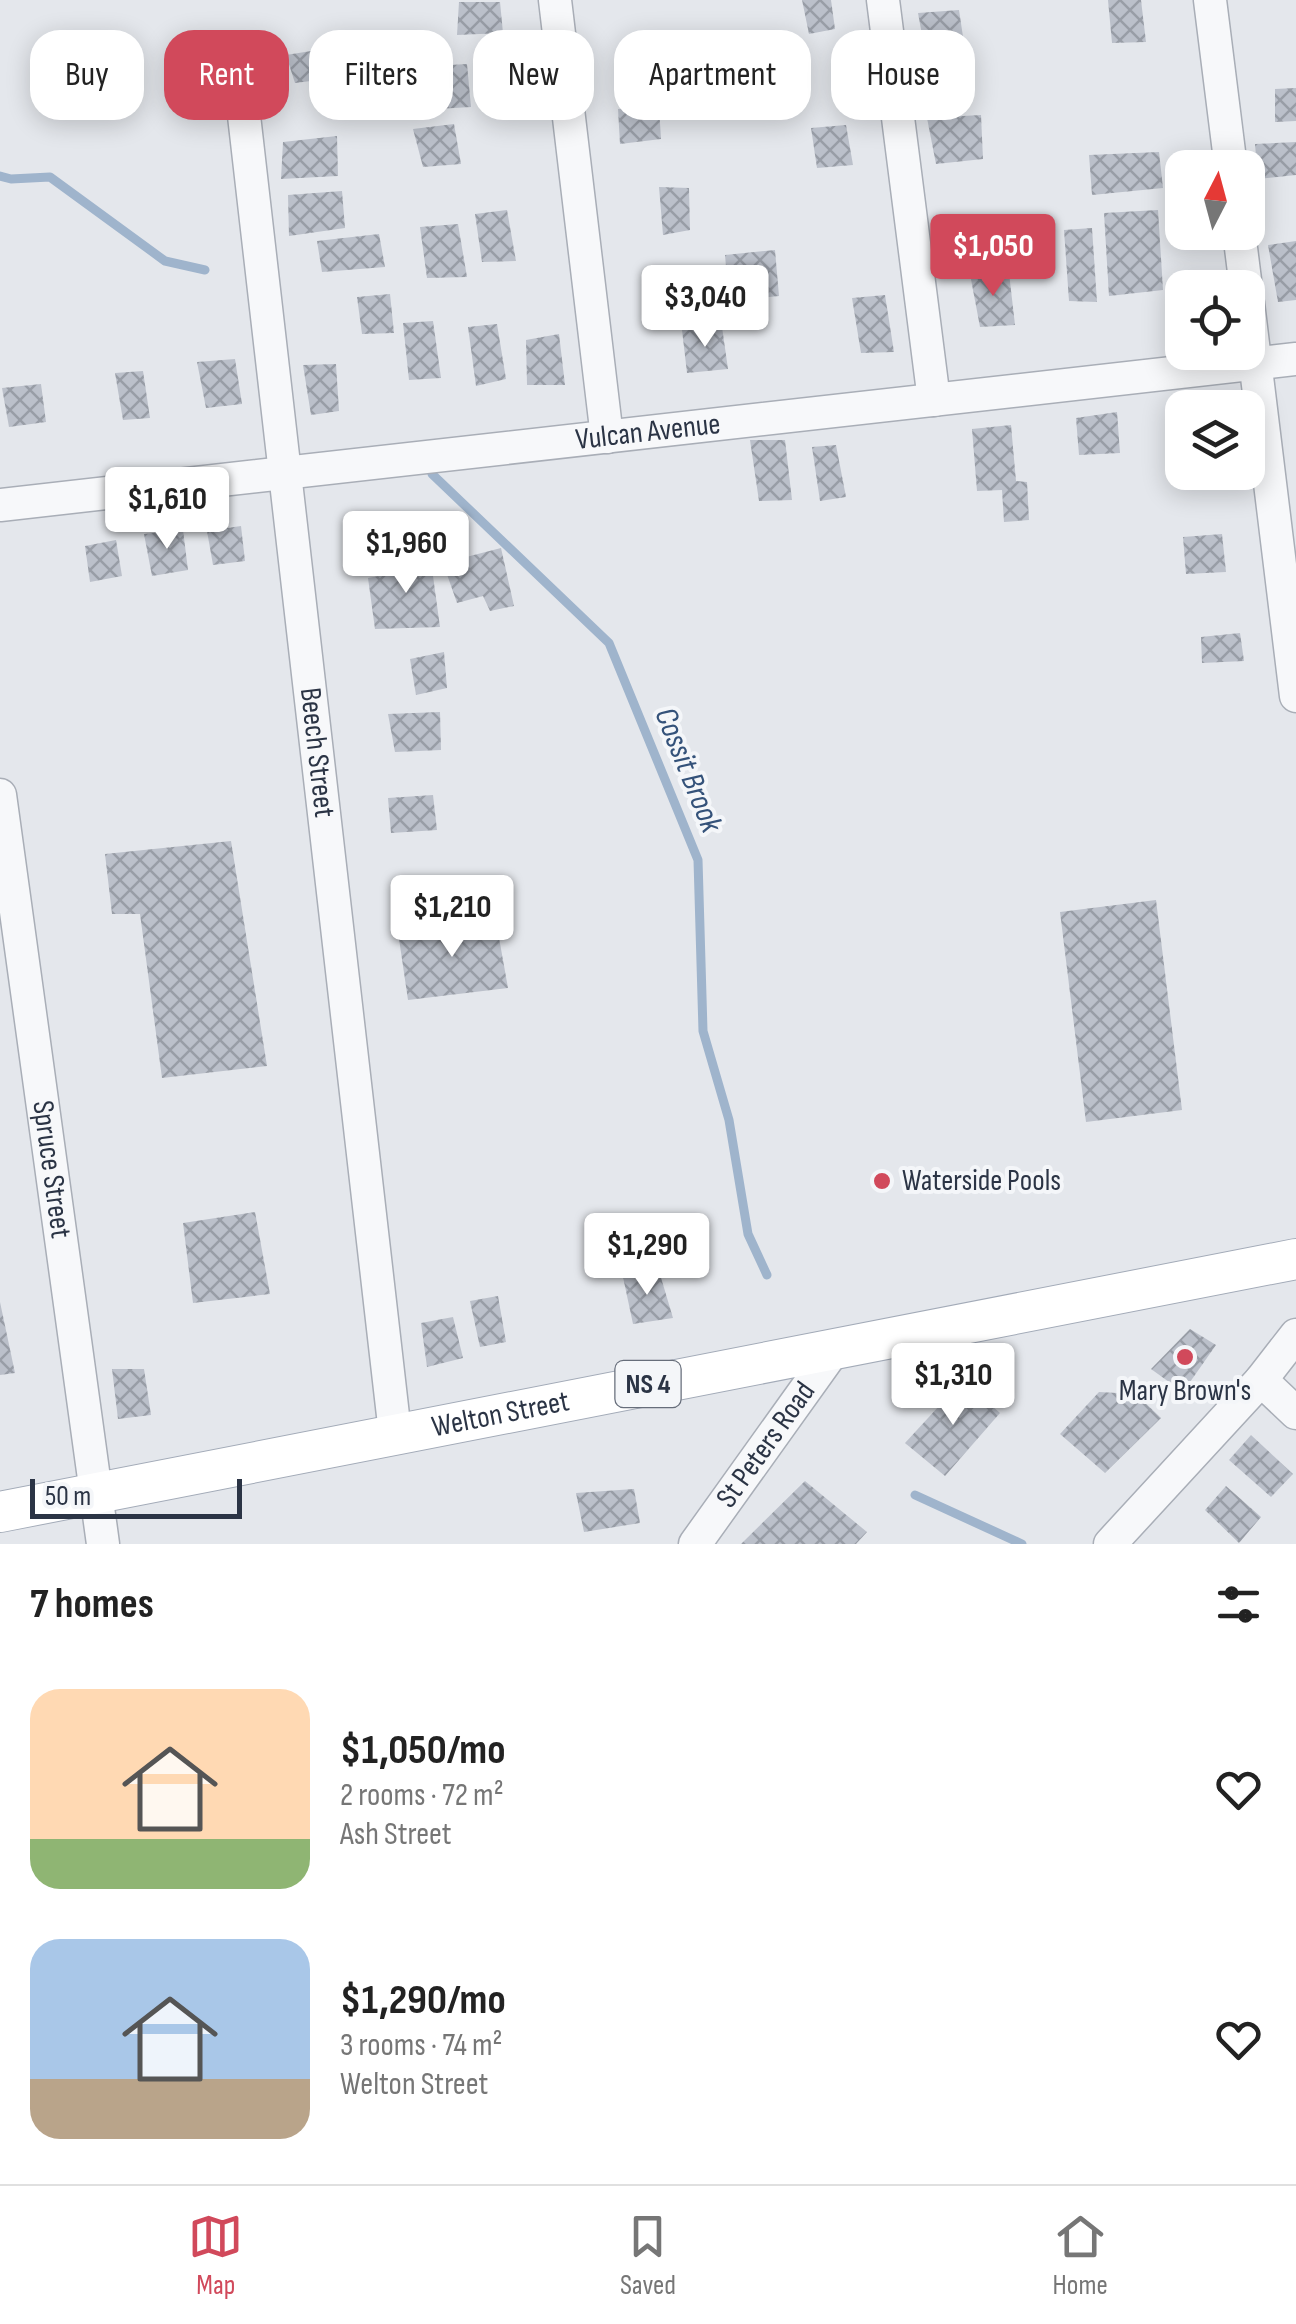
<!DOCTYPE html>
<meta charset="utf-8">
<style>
:root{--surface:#fff;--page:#f2f2f2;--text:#222;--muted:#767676;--line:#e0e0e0;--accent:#d1495b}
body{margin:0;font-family:"Sofia Sans Condensed",sans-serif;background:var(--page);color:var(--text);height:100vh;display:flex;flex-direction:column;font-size:38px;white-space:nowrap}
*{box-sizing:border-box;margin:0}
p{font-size:32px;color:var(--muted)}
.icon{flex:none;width:55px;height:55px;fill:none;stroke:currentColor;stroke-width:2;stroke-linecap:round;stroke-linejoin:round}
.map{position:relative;height:1544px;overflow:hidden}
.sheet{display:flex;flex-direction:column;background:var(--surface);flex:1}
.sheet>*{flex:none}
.guide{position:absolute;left:30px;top:30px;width:1238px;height:90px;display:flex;gap:20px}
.needle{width:65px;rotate:6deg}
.buttons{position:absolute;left:1165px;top:150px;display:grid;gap:20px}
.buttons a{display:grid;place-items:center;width:100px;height:100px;border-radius:20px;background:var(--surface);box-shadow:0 5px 25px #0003;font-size:50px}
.scale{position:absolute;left:30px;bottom:25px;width:212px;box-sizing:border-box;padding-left:10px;border:5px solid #2b3445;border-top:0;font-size:28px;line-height:35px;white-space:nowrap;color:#2b3445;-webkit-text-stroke:8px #f4f6f9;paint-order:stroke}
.price{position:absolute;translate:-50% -85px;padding:0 22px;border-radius:10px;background:#fff;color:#222;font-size:32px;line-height:65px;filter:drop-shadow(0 2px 5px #0008)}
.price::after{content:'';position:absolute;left:50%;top:60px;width:30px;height:22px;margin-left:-15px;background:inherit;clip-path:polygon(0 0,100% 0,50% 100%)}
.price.active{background:var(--accent);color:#fff}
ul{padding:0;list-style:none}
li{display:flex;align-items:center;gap:30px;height:250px;padding:0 30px}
li span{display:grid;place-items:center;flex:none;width:280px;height:200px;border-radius:30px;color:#555}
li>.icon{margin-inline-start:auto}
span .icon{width:120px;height:120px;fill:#fffc;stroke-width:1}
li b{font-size:42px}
h2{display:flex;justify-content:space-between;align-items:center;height:120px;padding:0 30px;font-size:42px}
.chip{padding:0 35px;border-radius:30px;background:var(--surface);box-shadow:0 5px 25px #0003;font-size:35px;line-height:90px}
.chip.active{background:var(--accent);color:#fff}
.tabs{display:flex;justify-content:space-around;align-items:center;height:140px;border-top:2px solid var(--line);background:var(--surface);font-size:28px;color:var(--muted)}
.tabs a{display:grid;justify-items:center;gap:5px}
.tabs .active{color:var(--accent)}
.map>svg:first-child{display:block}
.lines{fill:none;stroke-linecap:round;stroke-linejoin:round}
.stream{stroke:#9fb4cc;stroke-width:9}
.building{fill:url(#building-cross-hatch)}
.minor-casing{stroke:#a9aeb7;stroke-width:35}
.major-casing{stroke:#a3abb8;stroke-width:42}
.minor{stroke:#f7f8fa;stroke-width:32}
.major{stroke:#fff;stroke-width:40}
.poi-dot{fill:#d1495b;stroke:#f4f6f9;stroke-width:4}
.labels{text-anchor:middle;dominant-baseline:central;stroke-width:8;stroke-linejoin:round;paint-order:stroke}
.shield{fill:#f4f6f9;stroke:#676e7b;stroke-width:2.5}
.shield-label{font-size:28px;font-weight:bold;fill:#2b3445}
.street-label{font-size:30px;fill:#2b3445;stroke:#f4f6f9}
.poi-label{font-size:30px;fill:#2b3445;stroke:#f4f6f9;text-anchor:start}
.water-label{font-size:32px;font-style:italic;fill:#34527a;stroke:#f4f6f9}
</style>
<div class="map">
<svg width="1296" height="1544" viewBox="0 0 1296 1544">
<defs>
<pattern id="building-cross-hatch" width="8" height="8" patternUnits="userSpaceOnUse" patternTransform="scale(2.5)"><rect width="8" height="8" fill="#bbc0ca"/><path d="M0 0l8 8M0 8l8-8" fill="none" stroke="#989da6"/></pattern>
</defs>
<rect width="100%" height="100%" fill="#e4e7ec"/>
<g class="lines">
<g class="stream">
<path d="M0,176L11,179L50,177L165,261L205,270"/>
<path d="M432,474L609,643L698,860L703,1031L729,1120L748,1234L767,1275"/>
<path d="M915,1495L1022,1544"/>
</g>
</g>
<g class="building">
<path d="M802,0H831L835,29L809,34Z"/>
<path d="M1108,0H1141L1146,42L1112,43Z"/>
<path d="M459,2H500L503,33L457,35Z"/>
<path d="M959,10L965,50L925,51L918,13Z"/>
<path d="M330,48L334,78L295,83L286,55Z"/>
<path d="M467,64L471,107L437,109L432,66Z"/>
<path d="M969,76V104L926,108L924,79Z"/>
<path d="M1296,88V121L1275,122V89Z"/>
<path d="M659,107L661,139L620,144L618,109Z"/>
<path d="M981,115L983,159L936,164L927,118Z"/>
<path d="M454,124L461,164L423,167L413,129Z"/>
<path d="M846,125L853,165L817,168L811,128Z"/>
<path d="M337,136L338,176L281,179L283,142Z"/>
<path d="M1296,142V175L1258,179L1255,144Z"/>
<path d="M1159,152L1163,188L1092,195L1089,155Z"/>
<path d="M659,187L689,188L690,230L663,235Z"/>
<path d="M342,191L345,228L289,236L288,195Z"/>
<path d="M507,210L516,261L482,262L475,214Z"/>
<path d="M1158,210L1163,290L1109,296L1104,213Z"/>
<path d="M458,224L467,277L427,278L420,227Z"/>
<path d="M1092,228L1097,302L1069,301L1064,230Z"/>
<path d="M379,234L385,267L322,272L317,241Z"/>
<path d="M1296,241V300L1278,302L1268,245Z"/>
<path d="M775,250L779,296L729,301L725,255Z"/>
<path d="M1009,273L1015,325L980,327L970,274Z"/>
<path d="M390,294L394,333L362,334L357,297Z"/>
<path d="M885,295L894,352L861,353L852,298Z"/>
<path d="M433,321L441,378L409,380L403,323Z"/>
<path d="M497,324L506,379L476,386L468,327Z"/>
<path d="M722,327L728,369L687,373L682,330Z"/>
<path d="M559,334L565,385H527L526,340Z"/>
<path d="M235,359L242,404L206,408L197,362Z"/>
<path d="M336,364L339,411L311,415L303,365Z"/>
<path d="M143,371L150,418L123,420L115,373Z"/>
<path d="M41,384L46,422L9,427L2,388Z"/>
<path d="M1174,399H1205L1206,408H1182V433Z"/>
<path d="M1117,412L1120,453L1079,455L1076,418Z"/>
<path d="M1011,425L1016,481L1027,482L1029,520L1004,522L1002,490L977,491L972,429Z"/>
<path d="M750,440H785L792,500L759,501Z"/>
<path d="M836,445L846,497L820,501L812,447Z"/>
<path d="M241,526L245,561L213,565L207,531Z"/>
<path d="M183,530L188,570L152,576L144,534Z"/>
<path d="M1222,534L1226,572L1186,574L1183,537Z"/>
<path d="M116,540L122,576L90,582L85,546Z"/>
<path d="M501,548L514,606L490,611L483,596L457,603L443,563Z"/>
<path d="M430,554L440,627L375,629L368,578L401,572L402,555Z"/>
<path d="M1240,633L1244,661L1202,663L1201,637Z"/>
<path d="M444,652L447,688L416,695L410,659Z"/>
<path d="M440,712L441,750L395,752L388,714Z"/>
<path d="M433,795L437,830L391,833L388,798Z"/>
<path d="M231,841L267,1066L162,1078L140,914H112L105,854Z"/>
<path d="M1156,900L1182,1110L1086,1122L1060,912Z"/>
<path d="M496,921L508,988L408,1000L398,932Z"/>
<path d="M255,1212L270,1294L193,1303L183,1223Z"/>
<path d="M659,1271L673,1318L633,1324L623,1277Z"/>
<path d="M498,1296L506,1342L480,1347L470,1301Z"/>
<path d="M0,1302L15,1373L0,1375Z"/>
<path d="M453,1317L463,1358L427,1367L421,1323Z"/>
<path d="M1190,1329L1216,1345L1183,1392L1151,1369Z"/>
<path d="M112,1369H144L151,1415L118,1419Z"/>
<path d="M963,1380L1000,1413L945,1476L905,1443Z"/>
<path d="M1099,1392L1136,1394L1161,1418L1105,1473L1060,1434Z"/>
<path d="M1251,1435L1293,1474L1271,1497L1229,1460Z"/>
<path d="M805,1481L867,1532L856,1544H741Z"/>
<path d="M1226,1486L1261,1517L1239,1543L1205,1510Z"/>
<path d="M634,1489L640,1523L584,1532L576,1493Z"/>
</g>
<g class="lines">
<g class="minor-casing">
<g id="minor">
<path d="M555,0L607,437"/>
<path d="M883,0L934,400"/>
<path d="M1210,0L1231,168"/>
<path id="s1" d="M239,72L395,1433"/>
<path d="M1239,232L1246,288"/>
<path d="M1248,303L1296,696"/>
<path id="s2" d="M0,505L1296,359"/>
<path id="s3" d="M0,795L103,1544"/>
<path d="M1261,1380L1296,1413"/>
<path id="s4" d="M695,1544L836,1347"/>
<path d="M1110,1544L1261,1380L1296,1335"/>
</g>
</g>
<g class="major-casing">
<g id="major">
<path id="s5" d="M0,1512L1296,1259"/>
</g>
</g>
<use href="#minor" class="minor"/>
<use href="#major" class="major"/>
</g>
<g class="poi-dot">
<circle cx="882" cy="1181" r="10"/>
<circle cx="1185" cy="1357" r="10"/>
</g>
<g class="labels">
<rect class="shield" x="615.5" y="1361" width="65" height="46" rx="8"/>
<g class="shield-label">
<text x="648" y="1384">NS 4</text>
</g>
<g class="street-label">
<text stroke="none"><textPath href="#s2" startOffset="652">Vulcan Avenue</textPath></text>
<text stroke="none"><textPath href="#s1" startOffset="685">Beech Street</textPath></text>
<text stroke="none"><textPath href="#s3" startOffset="378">Spruce Street</textPath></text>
<text stroke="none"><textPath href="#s5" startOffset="510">Welton Street</textPath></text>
<text stroke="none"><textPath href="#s4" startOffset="122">St Peters Road</textPath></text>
</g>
<g class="poi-label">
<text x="902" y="1181">Waterside Pools</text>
<text x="1185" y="1391" text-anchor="middle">Mary Brown's</text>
</g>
<g class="water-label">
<text transform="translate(688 770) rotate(68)">Cossit Brook</text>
</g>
</g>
</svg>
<div class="buttons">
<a><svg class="needle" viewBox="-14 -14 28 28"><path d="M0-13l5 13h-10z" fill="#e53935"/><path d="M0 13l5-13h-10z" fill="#767676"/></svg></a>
<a><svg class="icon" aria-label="locate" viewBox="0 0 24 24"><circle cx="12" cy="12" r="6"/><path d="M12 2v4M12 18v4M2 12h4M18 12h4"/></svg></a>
<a><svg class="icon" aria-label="layers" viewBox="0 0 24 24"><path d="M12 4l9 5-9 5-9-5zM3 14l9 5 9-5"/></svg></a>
</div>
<div class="scale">50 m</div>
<b class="price active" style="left:993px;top:299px">$1,050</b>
<b class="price" style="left:705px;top:350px">$3,040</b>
<b class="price" style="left:167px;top:552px">$1,610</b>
<b class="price" style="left:406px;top:596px">$1,960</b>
<b class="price" style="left:452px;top:960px">$1,210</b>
<b class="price" style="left:647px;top:1298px">$1,290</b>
<b class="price" style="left:953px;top:1428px">$1,310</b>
<div class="guide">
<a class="chip">Buy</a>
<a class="chip active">Rent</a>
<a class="chip">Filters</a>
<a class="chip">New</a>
<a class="chip">Apartment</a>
<a class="chip">House</a>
</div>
</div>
<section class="sheet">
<h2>7 homes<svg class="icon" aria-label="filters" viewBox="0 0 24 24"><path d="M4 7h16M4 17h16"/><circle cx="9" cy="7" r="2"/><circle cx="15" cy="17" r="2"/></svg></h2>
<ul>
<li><span style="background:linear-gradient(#ffd9b3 75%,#8fb573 0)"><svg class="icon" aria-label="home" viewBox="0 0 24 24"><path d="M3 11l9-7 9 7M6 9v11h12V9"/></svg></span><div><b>$1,050/mo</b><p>2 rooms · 72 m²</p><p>Ash Street</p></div><svg class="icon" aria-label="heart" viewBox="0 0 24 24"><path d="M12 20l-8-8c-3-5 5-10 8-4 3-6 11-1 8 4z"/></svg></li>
<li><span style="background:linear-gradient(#a9c7e8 70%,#b9a48a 0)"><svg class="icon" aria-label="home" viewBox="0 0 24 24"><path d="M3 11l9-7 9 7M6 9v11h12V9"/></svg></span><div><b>$1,290/mo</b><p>3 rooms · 74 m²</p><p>Welton Street</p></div><svg class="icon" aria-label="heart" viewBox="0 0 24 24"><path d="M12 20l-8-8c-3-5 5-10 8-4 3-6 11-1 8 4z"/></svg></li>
</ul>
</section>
<nav class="tabs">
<a class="active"><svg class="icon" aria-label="map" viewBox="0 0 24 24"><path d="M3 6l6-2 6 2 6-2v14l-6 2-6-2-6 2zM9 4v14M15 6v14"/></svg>Map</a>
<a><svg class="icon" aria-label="saved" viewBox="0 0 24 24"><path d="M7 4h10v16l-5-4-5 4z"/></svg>Saved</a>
<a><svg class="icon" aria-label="home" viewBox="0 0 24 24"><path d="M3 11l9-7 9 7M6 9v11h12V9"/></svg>Home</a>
</nav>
